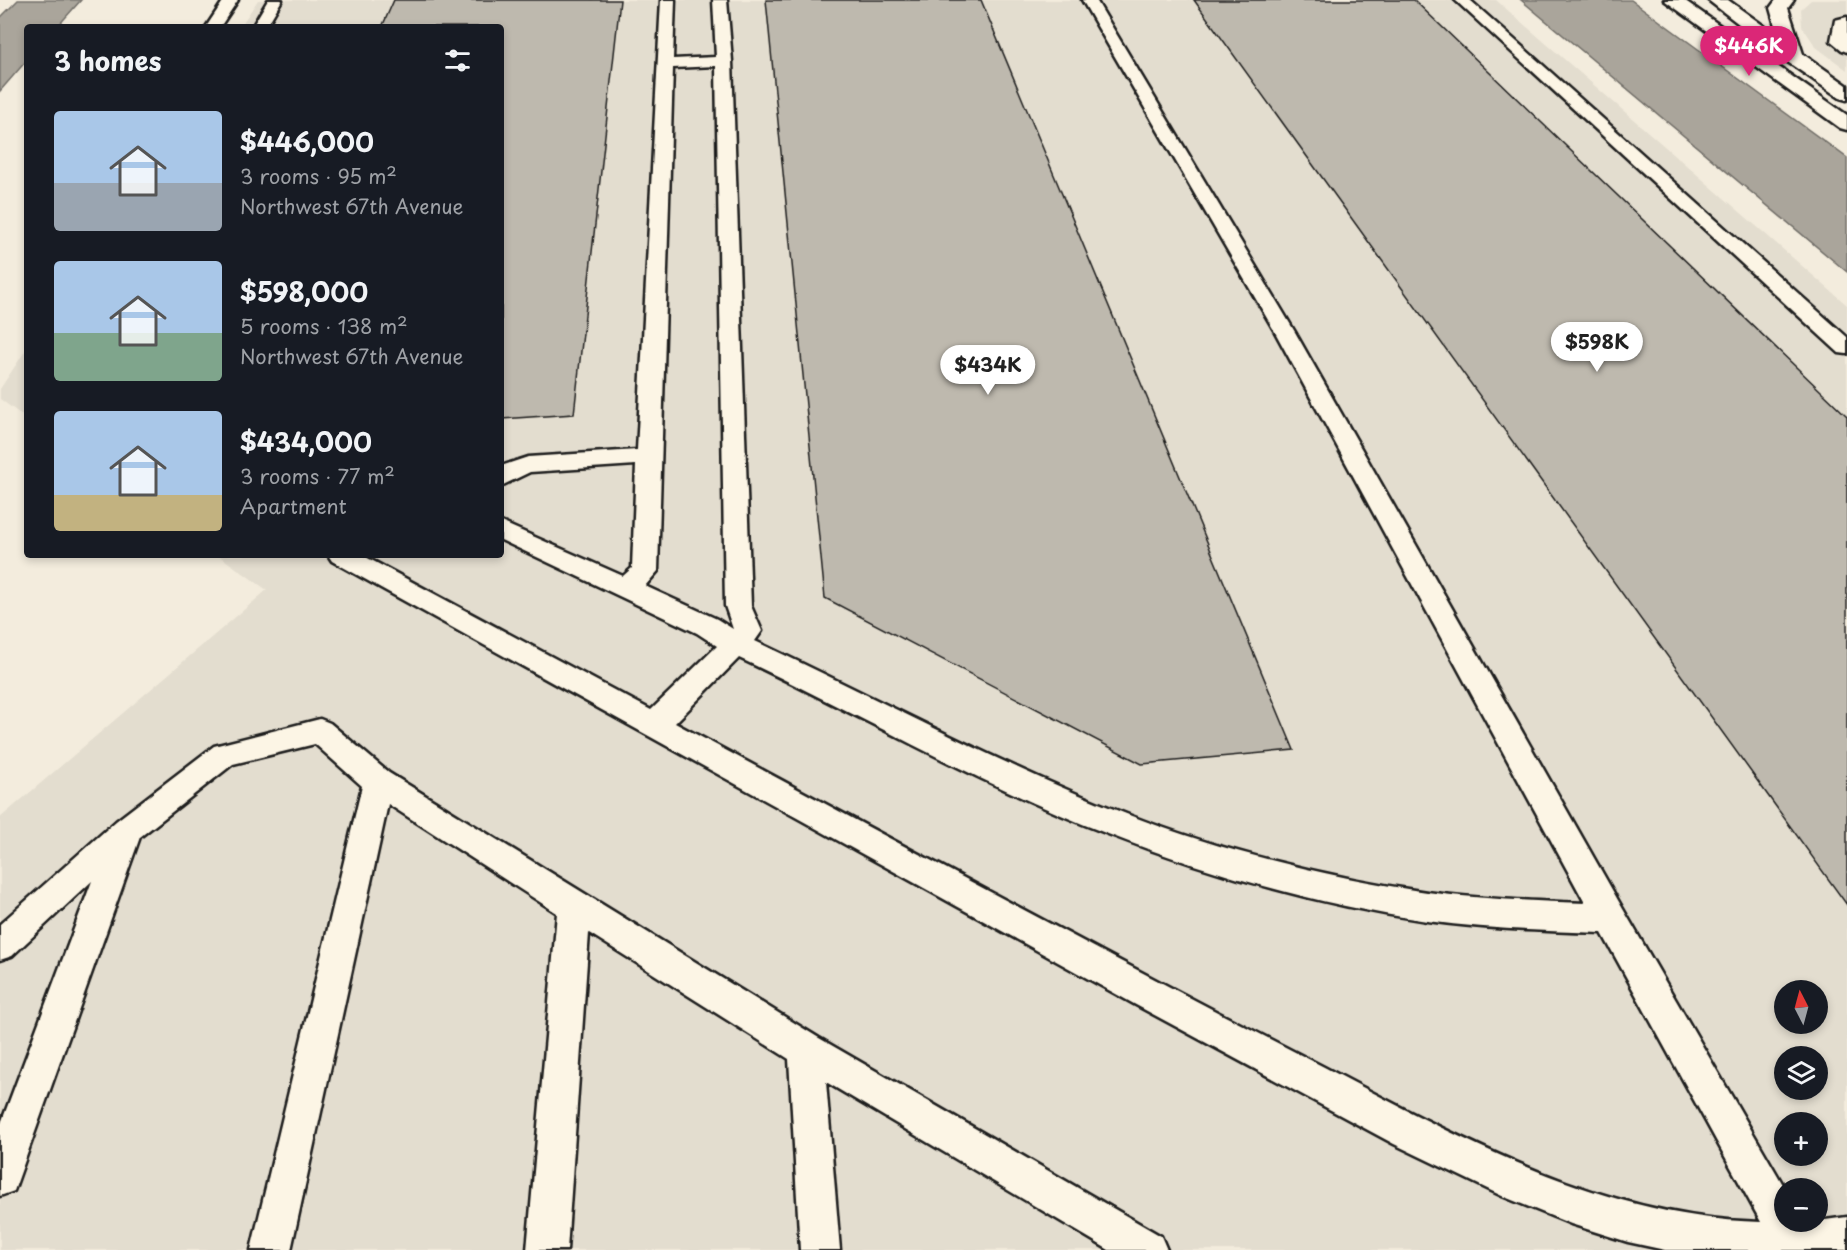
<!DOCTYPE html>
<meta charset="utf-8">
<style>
:root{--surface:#171b24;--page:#20242c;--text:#f1f3f6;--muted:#9ea1a6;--accent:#db2777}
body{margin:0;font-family:"Playpen Sans",sans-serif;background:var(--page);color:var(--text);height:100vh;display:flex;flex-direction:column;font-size:22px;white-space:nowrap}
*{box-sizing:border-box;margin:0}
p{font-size:20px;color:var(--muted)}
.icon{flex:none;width:33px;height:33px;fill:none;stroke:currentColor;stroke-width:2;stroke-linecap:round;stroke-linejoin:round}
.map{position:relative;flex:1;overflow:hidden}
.drawer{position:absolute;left:24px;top:24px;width:480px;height:534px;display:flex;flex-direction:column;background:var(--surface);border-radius:6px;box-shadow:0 3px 9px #0003}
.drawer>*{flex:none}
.needle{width:39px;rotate:354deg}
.controls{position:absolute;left:1774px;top:980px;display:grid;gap:12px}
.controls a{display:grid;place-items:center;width:54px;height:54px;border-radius:50%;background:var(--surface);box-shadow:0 3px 9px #0003;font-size:30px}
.price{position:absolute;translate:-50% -51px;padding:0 14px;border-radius:21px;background:#fff;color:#222;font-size:20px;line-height:39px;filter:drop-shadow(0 2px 3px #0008)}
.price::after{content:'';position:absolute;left:50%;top:36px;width:18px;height:14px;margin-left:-9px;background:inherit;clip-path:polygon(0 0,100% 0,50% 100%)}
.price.on{background:var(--accent);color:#fff}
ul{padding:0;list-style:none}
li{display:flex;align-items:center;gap:18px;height:150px;padding:0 30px}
li span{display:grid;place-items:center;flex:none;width:168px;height:120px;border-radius:6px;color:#555}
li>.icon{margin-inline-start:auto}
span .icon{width:72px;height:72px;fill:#fffc;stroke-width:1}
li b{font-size:26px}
h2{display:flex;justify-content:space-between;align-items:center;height:72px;padding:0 30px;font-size:26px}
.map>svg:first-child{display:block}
.built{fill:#e3ddcf;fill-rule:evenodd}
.water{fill:#aaa59b;stroke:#716e68;stroke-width:1.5}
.building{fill:#beb9ae;stroke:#1c1c1c;stroke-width:1.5}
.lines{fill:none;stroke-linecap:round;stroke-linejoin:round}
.lane-casing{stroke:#1c1c1c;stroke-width:5}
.secondary-casing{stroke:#1c1c1c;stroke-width:5}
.lane{fill:#fcf5e5;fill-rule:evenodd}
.secondary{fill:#fcf5e5;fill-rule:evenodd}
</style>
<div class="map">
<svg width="1847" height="1250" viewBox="0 0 1847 1250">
<rect width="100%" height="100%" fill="#f3ecdd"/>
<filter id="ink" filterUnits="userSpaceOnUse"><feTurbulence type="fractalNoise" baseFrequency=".0167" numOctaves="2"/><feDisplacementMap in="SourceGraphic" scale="12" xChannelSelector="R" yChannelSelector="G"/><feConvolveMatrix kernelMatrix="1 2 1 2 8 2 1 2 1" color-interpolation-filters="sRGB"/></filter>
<g filter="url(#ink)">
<g class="built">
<path d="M258,0H1496L1847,305V1250H0V818L267,590L218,555H501V27H240ZM1785,990H1818V1023H1785ZM1785,1056H1818V1089H1785ZM1785,1122H1818V1155H1785ZM1785,1188H1818V1221H1785Z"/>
<path d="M1811,0H1847V70L1816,47L1802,26L1801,9Z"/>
<path d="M27,348V419L0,399V389Z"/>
</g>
<g class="water">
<path d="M18,0H81L57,27H27V60L0,91V18Z"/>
<path d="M1521,0H1631L1847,158V272Z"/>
</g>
<g class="building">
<path d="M394,0H620L574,414L501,419V27H382Z"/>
<path d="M766,0H981L1294,750L1142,764L825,598Z"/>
<path d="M1194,0H1414L1847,416V905Z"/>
</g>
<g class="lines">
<g class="lane-casing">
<g id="lane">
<path d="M224,0H238L220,27H206Z"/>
<path d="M268,0H282L266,27H252Z"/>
<path d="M661,0H675L673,59L716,57L713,0H727L732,61L751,606L762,631L755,641C879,699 1000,765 1129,815C1218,850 1332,878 1427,892C1479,899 1532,901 1585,903L1275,332L1082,0H1096L1295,332L1623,909L1785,1188V1221H1818L1847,1217V1250H1665L1628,1242L1571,1224L1502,1196L1394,1144L1134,1004L332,561L328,555H362L651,710L717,646L697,633L501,540V522L623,576L632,568L636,465L530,472L501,486V466L528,457L637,450ZM716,66L725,606L733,629L717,619L645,586L658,571L673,68ZM739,658C862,716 981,785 1108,834C1210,874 1320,905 1427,921C1485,929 1543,931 1602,933L1761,1222C1625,1218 1504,1161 1385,1099C1332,1071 1278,1043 1225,1016C1041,920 858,821 675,723Z"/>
<path d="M1455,0H1470L1847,337V354L1839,353Z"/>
<path d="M1847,17V52L1842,50L1831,41L1835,20Z"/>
<path d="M320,719L330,723L389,773L819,1038L1161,1236L1167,1250H1109L826,1082L840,1250H800L789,1059L589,933L567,1250H527L557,913L388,804L291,1250H251L362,786L315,744L233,764L140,837L19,1177L14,1191L0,1196V1126L92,881L12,956L0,960V924L116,821L214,746Z"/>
</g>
</g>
<g class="secondary-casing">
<g id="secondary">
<path d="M1664,0H1684L1847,115V130L1840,128Z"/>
<path d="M1708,0H1728L1778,36L1770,8L1776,0H1794L1788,8L1803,54L1847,85V100L1840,98L1789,63Z"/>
</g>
</g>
<use href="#lane" class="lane"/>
<use href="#secondary" class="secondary"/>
</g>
</g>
</svg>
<div class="controls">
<a><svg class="needle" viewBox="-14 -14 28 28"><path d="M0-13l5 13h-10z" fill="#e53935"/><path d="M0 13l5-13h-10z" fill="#9ea1a6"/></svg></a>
<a><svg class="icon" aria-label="layers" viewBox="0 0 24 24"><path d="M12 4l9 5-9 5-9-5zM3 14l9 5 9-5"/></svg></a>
<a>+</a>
<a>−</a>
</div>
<b class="price on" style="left:1749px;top:77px">$446K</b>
<b class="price" style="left:1597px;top:373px">$598K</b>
<b class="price" style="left:988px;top:396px">$434K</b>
<section class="drawer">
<h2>3 homes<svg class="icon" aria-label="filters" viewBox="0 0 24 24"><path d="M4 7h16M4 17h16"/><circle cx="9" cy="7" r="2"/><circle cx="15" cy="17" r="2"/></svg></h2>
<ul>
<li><span style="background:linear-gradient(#a9c7e8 60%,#9aa5b1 0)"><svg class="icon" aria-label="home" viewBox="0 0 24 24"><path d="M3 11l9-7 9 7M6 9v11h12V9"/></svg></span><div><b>$446,000</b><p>3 rooms · 95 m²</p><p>Northwest 67th Avenue</p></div></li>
<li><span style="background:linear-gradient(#a9c7e8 60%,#7fa58c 0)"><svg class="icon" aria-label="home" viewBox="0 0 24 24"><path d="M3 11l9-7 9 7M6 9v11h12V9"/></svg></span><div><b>$598,000</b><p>5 rooms · 138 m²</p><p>Northwest 67th Avenue</p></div></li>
<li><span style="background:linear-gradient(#a9c7e8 70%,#c2b280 0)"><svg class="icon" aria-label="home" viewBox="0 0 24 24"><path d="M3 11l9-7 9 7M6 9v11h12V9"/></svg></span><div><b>$434,000</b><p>3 rooms · 77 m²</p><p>Apartment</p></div></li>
</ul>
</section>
</div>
